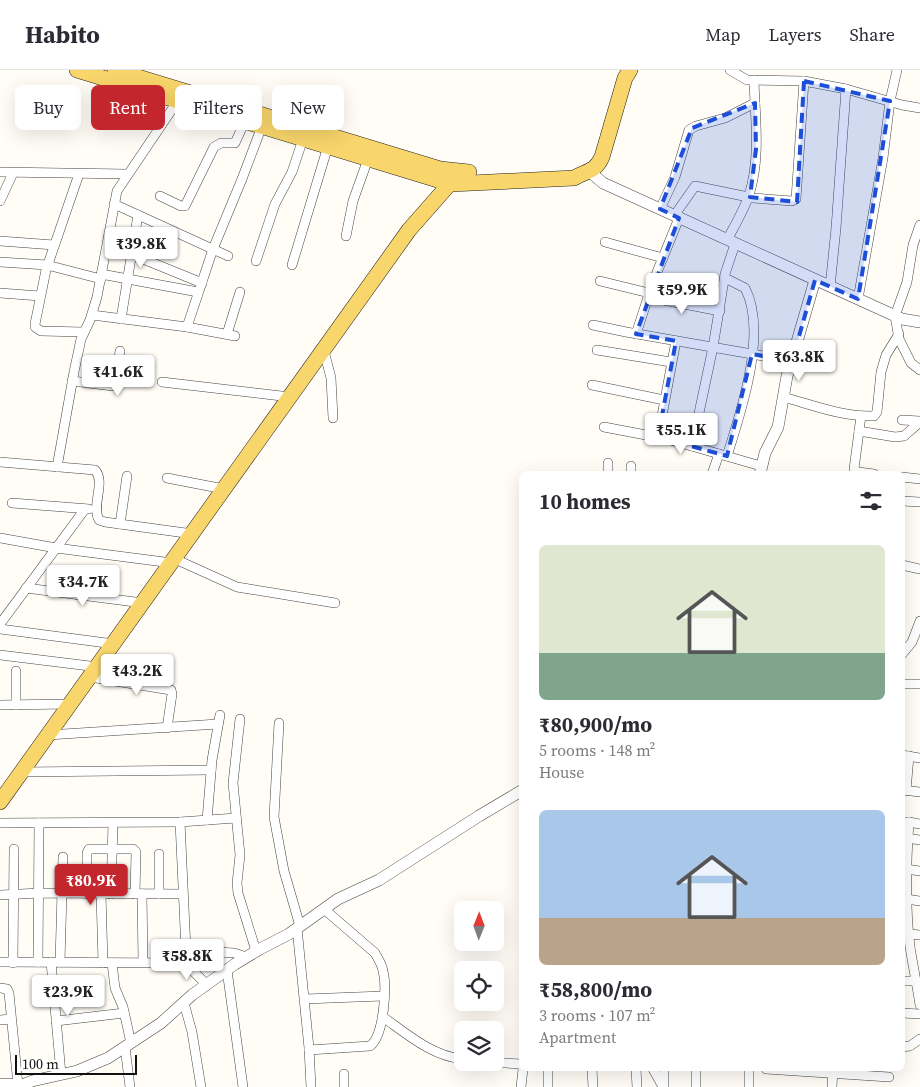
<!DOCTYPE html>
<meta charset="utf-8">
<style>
:root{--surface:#fff;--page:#f2f2f3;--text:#2b2b33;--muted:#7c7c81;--line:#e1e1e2;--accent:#c4262e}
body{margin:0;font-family:"Source Serif 4",serif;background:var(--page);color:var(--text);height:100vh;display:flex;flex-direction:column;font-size:19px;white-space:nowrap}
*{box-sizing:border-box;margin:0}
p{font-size:16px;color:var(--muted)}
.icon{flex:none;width:28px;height:28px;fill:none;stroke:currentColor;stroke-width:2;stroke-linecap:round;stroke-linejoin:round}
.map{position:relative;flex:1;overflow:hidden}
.sheet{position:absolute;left:519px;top:401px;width:386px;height:600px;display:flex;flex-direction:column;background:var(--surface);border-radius:8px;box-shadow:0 5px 20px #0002}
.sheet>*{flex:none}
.banner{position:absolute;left:15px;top:15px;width:429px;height:45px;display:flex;gap:10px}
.needle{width:32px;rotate:1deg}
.tools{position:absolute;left:454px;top:831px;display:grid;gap:10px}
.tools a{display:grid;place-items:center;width:50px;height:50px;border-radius:8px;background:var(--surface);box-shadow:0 5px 20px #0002;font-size:25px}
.scale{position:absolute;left:15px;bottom:12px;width:122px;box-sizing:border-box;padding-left:5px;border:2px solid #111;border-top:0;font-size:14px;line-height:18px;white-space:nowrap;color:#111;-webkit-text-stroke:4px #fff;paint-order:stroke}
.price{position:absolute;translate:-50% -42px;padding:0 11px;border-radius:5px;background:#fff;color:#222;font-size:16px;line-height:32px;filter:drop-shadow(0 1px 2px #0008)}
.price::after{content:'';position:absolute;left:50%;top:30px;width:15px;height:11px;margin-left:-8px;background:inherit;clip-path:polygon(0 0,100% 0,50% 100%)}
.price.active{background:var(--accent);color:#fff}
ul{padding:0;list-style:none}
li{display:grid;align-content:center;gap:10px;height:265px;padding:0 20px}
li span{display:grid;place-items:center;height:155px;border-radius:8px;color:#555}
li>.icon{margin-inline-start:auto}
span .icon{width:90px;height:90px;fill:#fffc;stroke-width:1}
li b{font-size:21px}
h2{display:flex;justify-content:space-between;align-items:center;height:60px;padding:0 20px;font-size:21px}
.chip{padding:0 18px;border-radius:8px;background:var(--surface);box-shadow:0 5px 20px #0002;font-size:18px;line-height:45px}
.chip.active{background:var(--accent);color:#fff}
header{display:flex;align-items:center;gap:30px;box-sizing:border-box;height:70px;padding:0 25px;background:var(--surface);border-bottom:1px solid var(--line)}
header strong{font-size:24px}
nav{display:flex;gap:28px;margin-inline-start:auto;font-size:18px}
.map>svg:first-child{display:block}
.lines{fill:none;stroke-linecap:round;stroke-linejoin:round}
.minor-casing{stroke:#444;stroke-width:10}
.tertiary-casing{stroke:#444;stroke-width:12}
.primary-casing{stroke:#222;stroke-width:16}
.minor{stroke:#fff;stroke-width:9}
.tertiary{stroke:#fff;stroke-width:11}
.primary{stroke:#f9d66b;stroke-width:15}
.marked{fill:#1d4ed8;fill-opacity:0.2;stroke:#1d4ed8;stroke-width:4;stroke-dasharray:10 6;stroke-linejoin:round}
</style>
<header>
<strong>Habito</strong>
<nav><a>Map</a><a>Layers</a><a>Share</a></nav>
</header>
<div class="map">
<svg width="920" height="1017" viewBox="0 0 920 1017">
<rect width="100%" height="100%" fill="#fffdf5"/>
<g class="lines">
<g class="minor-casing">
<g id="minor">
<path d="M730,0L747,10L804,11L846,19L902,35L920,38"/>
<path d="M0,102L127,104"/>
<path d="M79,104L46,200L35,254V257L41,261L84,262"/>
<path d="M160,126L181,136H185L214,77L221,73H235L245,51"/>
<path d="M0,131L13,103"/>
<path d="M114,134L228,186"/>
<path d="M660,139L675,107L689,60L696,56L725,48L755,33"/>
<path d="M674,146L695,116L753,128L792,131L796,129L804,11"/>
<path d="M920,155L913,175L907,212L895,246L899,269L911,293L920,300"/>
<path d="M346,166L353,131L368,89"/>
<path d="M727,170C735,155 744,140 749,125C761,88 755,47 754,10"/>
<path d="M0,171L54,175"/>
<path d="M605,172L663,188"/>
<path d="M131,184L202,213"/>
<path d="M256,191L275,134L292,102L303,69"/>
<path d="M0,192L47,195L101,209"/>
<path d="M292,195L328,76"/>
<path d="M101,204L198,222"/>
<path d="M725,208L745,218C768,262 741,342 727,386"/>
<path d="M600,211L649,223"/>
<path d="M830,217L836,158L846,19"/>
<path d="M0,223L40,226"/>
<path d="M648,227L720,241"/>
<path d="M858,229L883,88L890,31L897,0"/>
<path d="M92,245L187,257L235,266"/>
<path d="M121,249L138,145"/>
<path d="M593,255L626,262L792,291"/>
<path d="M187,257L213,179L242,109L262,56"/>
<path d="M227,264L240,222"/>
<path d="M636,264L653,212L679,148"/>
<path d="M597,280L671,292"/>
<path d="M324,281L331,308L333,348"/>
<path d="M72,311L113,316L116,310L120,281"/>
<path d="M162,312L290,327"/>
<path d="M592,315L664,330"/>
<path d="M783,327C813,335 842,347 874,346L877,342L881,302L886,285L899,264"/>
<path d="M861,346L854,399L858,402L874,404"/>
<path d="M902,350L920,351"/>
<path d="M604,357L667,369L761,396"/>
<path d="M859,361L895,367L904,366L920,352"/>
<path d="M658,367L676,271"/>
<path d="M692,376L713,277L725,204L735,174"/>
<path d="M0,392L95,400C106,412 91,435 99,450L105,452L193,464"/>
<path d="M57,397L74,302L81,269L90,250L97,227L117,121L179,29"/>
<path d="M608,404V393"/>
<path d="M631,404V396"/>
<path d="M712,404L719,384"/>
<path d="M902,407L920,409"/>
<path d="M167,408L224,419"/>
<path d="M902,431L920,432"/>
<path d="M12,433L89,439"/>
<path d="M120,454L127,406"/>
<path d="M0,468L56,478L172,493"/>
<path d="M175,489L237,517L335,533"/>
<path d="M902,495L920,499"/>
<path d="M26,518L143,533"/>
<path d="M0,554L85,439"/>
<path d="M0,559L114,574"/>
<path d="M902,584L912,572L920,551"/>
<path d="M0,585L98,597"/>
<path d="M16,601V635"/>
<path d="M90,607L171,620L172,624L167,658"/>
<path d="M902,614H920"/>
<path d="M0,635L71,634"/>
<path d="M240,649L233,713L240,785L237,813L238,823L256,881"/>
<path d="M279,653L274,747L284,801L300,856"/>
<path d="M48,665L218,654"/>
<path d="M902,685L920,688"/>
<path d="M21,702L211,700"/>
<path d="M903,720L920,722"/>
<path d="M906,721L909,686"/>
<path d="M207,750L212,690L220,645"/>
<path d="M902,752H909C906,794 905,835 910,877C913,896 917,915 920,935"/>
<path d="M909,752L920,754"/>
<path d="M0,753L180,752L236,748"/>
<path d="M907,768L920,770"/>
<path d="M906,799L920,801"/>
<path d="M87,824V783L89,779H133L136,782L135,824"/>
<path d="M101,824L103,893"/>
<path d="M111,824L113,753"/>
<path d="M142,824L143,892"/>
<path d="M159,824V784"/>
<path d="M0,825L40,823L183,824"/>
<path d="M906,829L920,831"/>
<path d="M297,858L309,978L311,1017"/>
<path d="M909,864L920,865"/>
<path d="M186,880L234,883L241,885L244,889"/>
<path d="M183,891L207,915"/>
<path d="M0,892L180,893L184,891L186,880L180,752"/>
<path d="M38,892L39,753"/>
<path d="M51,892L61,1004"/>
<path d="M60,892L63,787"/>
<path d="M13,893L14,779"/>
<path d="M112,893L115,918L123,937L131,973"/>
<path d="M227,900L243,1017"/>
<path d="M902,911H916"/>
<path d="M0,918L7,919L9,923L18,1015"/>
<path d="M305,929L383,926"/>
<path d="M184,933L192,962L201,1017"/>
<path d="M902,943L920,944"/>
<path d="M383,947C407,964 432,986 462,989"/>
<path d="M0,950L11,949"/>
<path d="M56,951L124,943"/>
<path d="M125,977L130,1017"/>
<path d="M902,977L910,976L920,969"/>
<path d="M309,980L370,976C384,966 387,917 383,901C382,894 378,889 375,883L324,839"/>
<path d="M487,992L521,994"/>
<path d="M548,999V1017"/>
<path d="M592,999L593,1017"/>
<path d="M636,999L637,1017"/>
<path d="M653,999L663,1017"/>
<path d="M664,999V1016"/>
<path d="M696,999V1017"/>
<path d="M749,999V1017"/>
<path d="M766,999L889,1007"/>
<path d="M344,1017V1004"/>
<path d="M521,1017L523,999"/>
<path d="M832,1017L833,999"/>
</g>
</g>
<g class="tertiary-casing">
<g id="tertiary">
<path d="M589,101L603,113L902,249L920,252"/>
<path d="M760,404L765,383L778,357L787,306L815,210"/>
<path d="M0,1014L22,1015L32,1011L77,1001L108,988L161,953L192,925L235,894L260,879L289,864L338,829L379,810L479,746L521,721"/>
</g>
</g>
<g class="primary-casing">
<g id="primary">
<path d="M77,0L451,114L574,108C588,100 595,102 602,87L625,8L630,0"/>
<path d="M115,0L440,99L469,102"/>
<path d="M0,732L409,160L460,102"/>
</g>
</g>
<use href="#minor" class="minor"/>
<use href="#tertiary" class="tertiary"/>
<use href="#primary" class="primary"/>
</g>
<path class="marked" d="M804,11L890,31L858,229L815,210L792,291L752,284L727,386L658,367L676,271L636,264L679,148L660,139L692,58L755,33L756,79L750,127L797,132Z"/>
</svg>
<div class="tools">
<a><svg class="needle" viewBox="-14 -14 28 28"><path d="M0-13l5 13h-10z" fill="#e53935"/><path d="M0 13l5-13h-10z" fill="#7c7c81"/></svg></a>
<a><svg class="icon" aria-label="locate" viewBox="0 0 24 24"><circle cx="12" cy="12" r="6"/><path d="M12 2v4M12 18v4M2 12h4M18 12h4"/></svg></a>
<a><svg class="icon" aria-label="layers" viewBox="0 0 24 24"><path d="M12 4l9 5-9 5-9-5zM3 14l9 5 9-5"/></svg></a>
</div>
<div class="scale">100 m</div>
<b class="price" style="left:141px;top:199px">₹39.8K</b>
<b class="price" style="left:682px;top:245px">₹59.9K</b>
<b class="price" style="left:799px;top:312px">₹63.8K</b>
<b class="price" style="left:118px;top:327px">₹41.6K</b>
<b class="price" style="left:681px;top:385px">₹55.1K</b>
<b class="price" style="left:83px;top:537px">₹34.7K</b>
<b class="price" style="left:137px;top:626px">₹43.2K</b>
<b class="price active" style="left:91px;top:836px">₹80.9K</b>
<b class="price" style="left:187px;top:911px">₹58.8K</b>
<b class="price" style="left:68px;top:947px">₹23.9K</b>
<div class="banner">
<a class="chip">Buy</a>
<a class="chip active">Rent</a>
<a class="chip">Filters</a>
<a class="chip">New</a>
</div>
<section class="sheet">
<h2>10 homes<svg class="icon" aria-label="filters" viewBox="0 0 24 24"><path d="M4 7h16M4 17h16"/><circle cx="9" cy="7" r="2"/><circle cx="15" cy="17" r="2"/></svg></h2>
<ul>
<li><span style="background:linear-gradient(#dfe7d0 70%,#7fa58c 0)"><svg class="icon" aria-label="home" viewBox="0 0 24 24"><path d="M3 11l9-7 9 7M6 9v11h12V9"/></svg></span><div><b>₹80,900/mo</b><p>5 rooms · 148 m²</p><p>House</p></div></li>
<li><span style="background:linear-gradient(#a9c7e8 70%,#b9a48a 0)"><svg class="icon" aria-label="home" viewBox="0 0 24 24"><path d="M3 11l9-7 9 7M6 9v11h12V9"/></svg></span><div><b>₹58,800/mo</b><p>3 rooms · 107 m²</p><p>Apartment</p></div></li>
</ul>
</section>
</div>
